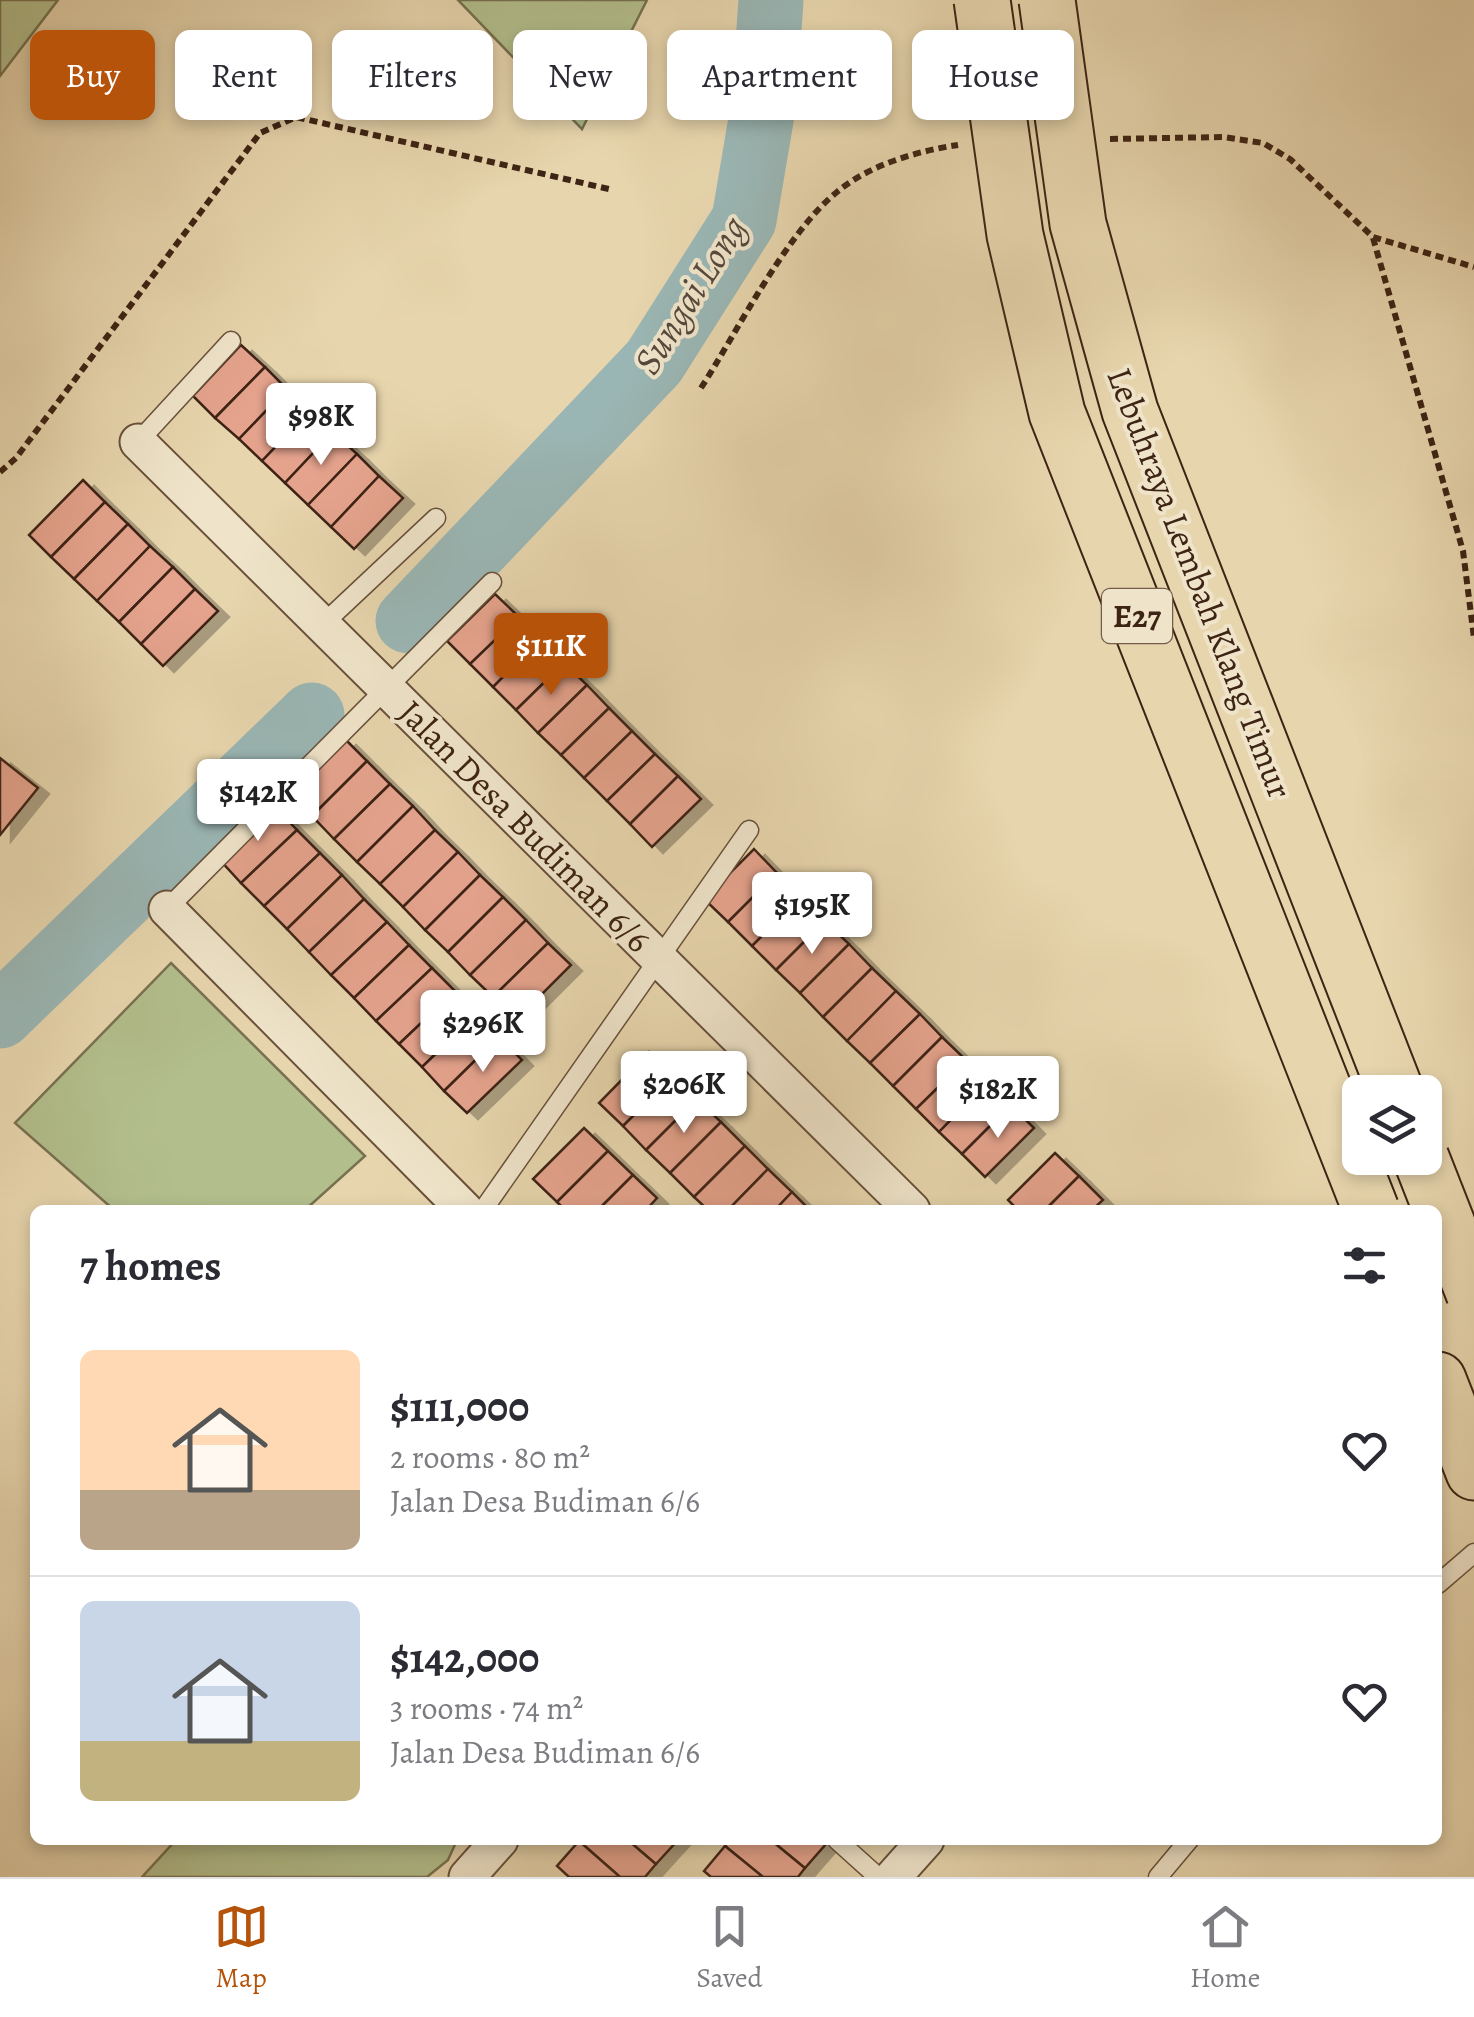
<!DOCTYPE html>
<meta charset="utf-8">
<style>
:root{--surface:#fff;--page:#f7f7f7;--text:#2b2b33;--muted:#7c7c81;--line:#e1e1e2;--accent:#b45309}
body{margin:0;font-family:Alegreya,serif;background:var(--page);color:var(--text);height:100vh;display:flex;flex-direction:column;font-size:38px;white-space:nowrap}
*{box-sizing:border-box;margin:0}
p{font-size:32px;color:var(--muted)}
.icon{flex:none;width:55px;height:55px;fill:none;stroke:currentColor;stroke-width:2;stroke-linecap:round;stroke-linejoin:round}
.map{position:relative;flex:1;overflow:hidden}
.panel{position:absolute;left:30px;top:1205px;width:1412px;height:640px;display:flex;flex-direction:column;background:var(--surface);border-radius:15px;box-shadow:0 5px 15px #0003}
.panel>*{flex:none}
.top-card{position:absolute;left:30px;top:30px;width:1415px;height:90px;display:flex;gap:20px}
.fabs{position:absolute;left:1342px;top:1075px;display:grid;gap:20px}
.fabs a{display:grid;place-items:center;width:100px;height:100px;border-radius:15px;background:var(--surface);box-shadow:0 5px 15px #0003;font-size:50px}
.price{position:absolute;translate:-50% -85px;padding:0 22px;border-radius:10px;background:#fff;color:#222;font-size:32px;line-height:65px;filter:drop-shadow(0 2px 5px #0008)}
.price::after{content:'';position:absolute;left:50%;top:60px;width:30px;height:22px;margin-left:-15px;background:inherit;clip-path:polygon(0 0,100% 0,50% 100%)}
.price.on{background:var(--accent);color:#fff}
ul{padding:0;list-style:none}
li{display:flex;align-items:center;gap:30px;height:250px;padding:0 50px}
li+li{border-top:2px solid var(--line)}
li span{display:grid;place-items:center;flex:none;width:280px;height:200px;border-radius:15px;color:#555}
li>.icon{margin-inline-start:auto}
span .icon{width:120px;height:120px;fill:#fffc;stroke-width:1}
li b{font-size:42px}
h2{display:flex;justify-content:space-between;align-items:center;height:120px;padding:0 50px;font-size:42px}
.chip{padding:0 35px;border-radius:15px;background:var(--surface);box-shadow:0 5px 15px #0003;font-size:35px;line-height:90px}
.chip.on{background:var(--accent);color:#fff}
.tab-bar{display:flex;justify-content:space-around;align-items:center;height:140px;border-top:2px solid var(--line);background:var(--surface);font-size:28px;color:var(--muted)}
.tab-bar a{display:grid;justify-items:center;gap:5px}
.tab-bar .on{color:var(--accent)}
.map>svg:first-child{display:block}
.green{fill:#b2be8c;stroke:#787150;stroke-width:2.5}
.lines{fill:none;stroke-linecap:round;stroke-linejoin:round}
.river{stroke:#9ab6b4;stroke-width:65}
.building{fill:#e5a38d;stroke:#3e2414;stroke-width:2.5;filter:url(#shadow)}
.service-casing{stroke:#68503a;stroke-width:21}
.minor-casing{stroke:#68503a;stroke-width:39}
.motorway-casing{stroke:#3e2414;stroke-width:59}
.path{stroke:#3e2414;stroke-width:6;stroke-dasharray:8 5;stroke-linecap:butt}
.service{stroke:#efe4ca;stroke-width:18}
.minor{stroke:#efe4ca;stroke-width:35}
.motorway{stroke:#e7d5ad;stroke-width:55}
.motorway-bridge-casing{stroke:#3e2414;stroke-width:59;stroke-linecap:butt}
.motorway-bridge{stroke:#e7d5ad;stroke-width:55}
.labels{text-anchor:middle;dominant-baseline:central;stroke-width:8;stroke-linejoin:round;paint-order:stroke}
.shield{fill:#efe4ca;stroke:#735e4b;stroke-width:2.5}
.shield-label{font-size:32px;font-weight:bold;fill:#3e2414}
.street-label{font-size:35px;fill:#3e2414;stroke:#efe4ca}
.water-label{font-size:38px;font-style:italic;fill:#55483c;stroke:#efe4ca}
</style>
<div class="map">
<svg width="1474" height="1877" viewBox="0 0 1474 1877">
<defs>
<filter id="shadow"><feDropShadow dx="11" dy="6" stdDeviation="0" flood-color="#0004"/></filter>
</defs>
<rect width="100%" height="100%" fill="#e7d5ad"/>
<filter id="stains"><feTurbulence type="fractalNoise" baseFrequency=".002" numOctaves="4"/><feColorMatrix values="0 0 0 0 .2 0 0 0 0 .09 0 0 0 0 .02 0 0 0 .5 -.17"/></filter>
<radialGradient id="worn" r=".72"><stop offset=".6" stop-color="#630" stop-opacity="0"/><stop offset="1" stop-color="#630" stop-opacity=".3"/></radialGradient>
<g class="green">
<path d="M0,0H58L0,76Z"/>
<path d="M458,0H647L582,129Z"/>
<path d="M171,963L365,1156L305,1210H114L15,1123Z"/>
<path d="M176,1840H457L448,1860L427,1877H142Z"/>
</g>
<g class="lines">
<g class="river">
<path d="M408,621L654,362L744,220L764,102L771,0"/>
<path d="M0,1016L312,715"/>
</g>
</g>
<g class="building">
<path d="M241,345L265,367L215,418L193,396Z"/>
<path d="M265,367L287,389L239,439L215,418Z"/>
<path d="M287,389L311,410L262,461L239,439Z"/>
<path d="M311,410L333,432L285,483L262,461Z"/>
<path d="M333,432L357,454L308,505L285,483Z"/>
<path d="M357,454L379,476L331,527L308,505Z"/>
<path d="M379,476L403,498L354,549L331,527Z"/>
<path d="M83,480L105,502L51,557L29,535Z"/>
<path d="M105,502L128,524L74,579L51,557Z"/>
<path d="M128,524L150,546L97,601L74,579Z"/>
<path d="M150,546L173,567L119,622L97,601Z"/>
<path d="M173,567L195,589L141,644L119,622Z"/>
<path d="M195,589L218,611L163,666L141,644Z"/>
<path d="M495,594L519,617L470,664L447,641Z"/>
<path d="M519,617L541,639L493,687L470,664Z"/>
<path d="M541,639L564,663L516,710L493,687Z"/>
<path d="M564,663L587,685L538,733L516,710Z"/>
<path d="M587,685L609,708L561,755L538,733Z"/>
<path d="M609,708L632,731L584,778L561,755Z"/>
<path d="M632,731L655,754L607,801L584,778Z"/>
<path d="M345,739L367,761L312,816L290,793Z"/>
<path d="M655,754L678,776L630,824L607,801Z"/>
<path d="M0,758L38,788L0,835Z"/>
<path d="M367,761L390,784L334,839L312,816Z"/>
<path d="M678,776L701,799L652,847L630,824Z"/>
<path d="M390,784L413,806L357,862L334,839Z"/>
<path d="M274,806L297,830L241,883L219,859Z"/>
<path d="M413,806L435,830L380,884L357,862Z"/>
<path d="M297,830L320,853L264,906L241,883Z"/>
<path d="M435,830L458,852L403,907L380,884Z"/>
<path d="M754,849L777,873L728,922L704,899Z"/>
<path d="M458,852L480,875L425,930L403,907Z"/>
<path d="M320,853L342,875L287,929L264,906Z"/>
<path d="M777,873L801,897L752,946L728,922Z"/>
<path d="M342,875L364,899L309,952L287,929Z"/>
<path d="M480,875L503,897L448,952L425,930Z"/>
<path d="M503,897L526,920L470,975L448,952Z"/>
<path d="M801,897L825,921L776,970L752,946Z"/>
<path d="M364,899L387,922L331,975L309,952Z"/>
<path d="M526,920L548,943L493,997L470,975Z"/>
<path d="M825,921L849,944L800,993L776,970Z"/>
<path d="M387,922L409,945L354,998L331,975Z"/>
<path d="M548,943L571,965L516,1020L493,997Z"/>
<path d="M849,944L872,968L823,1017L800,993Z"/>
<path d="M409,945L432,968L376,1021L354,998Z"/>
<path d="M432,968L455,991L399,1044L376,1021Z"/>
<path d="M872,968L896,991L847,1041L823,1017Z"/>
<path d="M455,991L477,1014L422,1067L399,1044Z"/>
<path d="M896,991L920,1014L870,1063L847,1041Z"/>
<path d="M477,1014L499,1037L444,1091L422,1067Z"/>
<path d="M920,1014L942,1037L893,1086L870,1063Z"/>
<path d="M499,1037L522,1060L467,1113L444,1091Z"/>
<path d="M942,1037L966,1060L916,1109L893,1086Z"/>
<path d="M649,1052L673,1076L623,1126L599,1103Z"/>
<path d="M966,1060L988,1082L939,1132L916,1109Z"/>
<path d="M673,1076L697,1099L646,1150L623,1126Z"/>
<path d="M988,1082L1011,1105L962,1154L939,1132Z"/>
<path d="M697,1099L721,1122L670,1173L646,1150Z"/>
<path d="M1011,1105L1034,1128L985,1177L962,1154Z"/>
<path d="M721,1122L745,1146L694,1197L670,1173Z"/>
<path d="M584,1128L608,1151L557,1202L533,1179Z"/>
<path d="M745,1146L768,1169L728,1210H708L694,1197Z"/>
<path d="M608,1151L633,1175L598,1210H565L557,1202Z"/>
<path d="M1055,1153L1079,1176L1045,1210H1018L1008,1200Z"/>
<path d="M768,1169L792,1192L775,1210H728Z"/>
<path d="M633,1175L657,1198L646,1210H598Z"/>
<path d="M1079,1176L1103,1200L1092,1210H1045Z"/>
<path d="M792,1192L810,1210H775Z"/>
<path d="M628,1840L656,1864L645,1877H620L579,1841Z"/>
<path d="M628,1840H678L656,1864Z"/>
<path d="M730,1840H771L805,1868L798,1877H763L725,1846Z"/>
<path d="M771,1840H822L826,1844L805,1868Z"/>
<path d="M579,1841L620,1877H569L557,1866Z"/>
<path d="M725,1846L763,1877H711L704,1871Z"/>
</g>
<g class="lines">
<g class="service-casing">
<g id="service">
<path d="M138,442L231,341"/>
<path d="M322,625L436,518"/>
<path d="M167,909L492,582"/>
<path d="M483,1210L749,830"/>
<path d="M1438,1584L1474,1553"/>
<path d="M837,1840L878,1877"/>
<path d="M1158,1877L1189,1840"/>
</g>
</g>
<g class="minor-casing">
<g id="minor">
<path d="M138,442L912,1210"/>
<path d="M167,909L465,1210"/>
<path d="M467,1877L500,1840"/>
<path d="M893,1877L926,1840"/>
</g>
</g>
<g class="motorway-casing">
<path id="motorway" d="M1438,1380L1474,1472"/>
</g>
<g class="path">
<path d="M1110,139L1223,137L1263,143L1290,159L1373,237L1474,267"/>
<path d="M1373,238L1463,551L1474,638"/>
<path d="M701,388C737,332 787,232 837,192C869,165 917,151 958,145"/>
<path d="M0,472L16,458L260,133L296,117L613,190"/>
</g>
<use href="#service" class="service"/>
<use href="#minor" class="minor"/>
<use href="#motorway" class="motorway"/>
<g class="motorway-bridge-casing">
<g id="motorway-bridge">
<path d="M982,0L1015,235L1057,413L1371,1210"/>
<path d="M1047,0L1078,224L1130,411L1396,1092"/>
<path d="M1421,1158L1474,1293"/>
</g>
</g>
<use href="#motorway-bridge" class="motorway-bridge"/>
</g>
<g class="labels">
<rect class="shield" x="1102" y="589" width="70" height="54" rx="8"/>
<g class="shield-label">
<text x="1137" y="616">E27</text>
</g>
<g class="street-label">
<text transform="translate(1200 583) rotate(69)">Lebuhraya Lembah Klang Timur</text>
<text transform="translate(525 826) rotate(45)">Jalan Desa Budiman 6/6</text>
</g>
<g class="water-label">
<text transform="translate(690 295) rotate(-58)">Sungai Long</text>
</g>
</g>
<rect width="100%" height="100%" filter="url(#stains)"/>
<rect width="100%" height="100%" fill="url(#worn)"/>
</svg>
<div class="fabs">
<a><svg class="icon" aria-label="layers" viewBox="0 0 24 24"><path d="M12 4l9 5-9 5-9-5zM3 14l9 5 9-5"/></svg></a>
</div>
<b class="price" style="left:321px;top:468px">$98K</b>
<b class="price on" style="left:551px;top:698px">$111K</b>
<b class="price" style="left:258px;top:844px">$142K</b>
<b class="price" style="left:812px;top:957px">$195K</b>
<b class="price" style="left:483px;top:1075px">$296K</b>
<b class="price" style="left:684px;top:1136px">$206K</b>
<b class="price" style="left:998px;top:1141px">$182K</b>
<div class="top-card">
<a class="chip on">Buy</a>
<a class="chip">Rent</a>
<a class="chip">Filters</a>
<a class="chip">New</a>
<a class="chip">Apartment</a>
<a class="chip">House</a>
</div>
<section class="panel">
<h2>7 homes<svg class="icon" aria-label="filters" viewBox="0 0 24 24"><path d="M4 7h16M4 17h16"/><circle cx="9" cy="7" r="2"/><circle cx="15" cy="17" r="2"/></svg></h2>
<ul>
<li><span style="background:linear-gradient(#ffd9b3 70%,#b9a48a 0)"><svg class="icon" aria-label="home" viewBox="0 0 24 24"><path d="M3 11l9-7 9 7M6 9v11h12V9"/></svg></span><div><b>$111,000</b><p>2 rooms · 80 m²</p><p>Jalan Desa Budiman 6/6</p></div><svg class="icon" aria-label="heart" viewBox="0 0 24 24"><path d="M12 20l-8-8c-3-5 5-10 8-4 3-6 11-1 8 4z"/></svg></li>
<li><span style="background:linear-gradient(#c9d6e8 70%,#c2b280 0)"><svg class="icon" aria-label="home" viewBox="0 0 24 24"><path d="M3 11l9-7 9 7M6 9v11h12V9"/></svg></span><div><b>$142,000</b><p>3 rooms · 74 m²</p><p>Jalan Desa Budiman 6/6</p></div><svg class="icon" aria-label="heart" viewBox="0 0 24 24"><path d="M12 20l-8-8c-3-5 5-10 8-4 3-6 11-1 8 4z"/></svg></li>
</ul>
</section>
</div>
<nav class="tab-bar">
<a class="on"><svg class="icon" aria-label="map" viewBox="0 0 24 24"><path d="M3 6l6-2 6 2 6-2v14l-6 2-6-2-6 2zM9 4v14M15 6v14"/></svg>Map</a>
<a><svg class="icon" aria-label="saved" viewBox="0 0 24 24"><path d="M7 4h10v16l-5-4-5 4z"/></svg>Saved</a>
<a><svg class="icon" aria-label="home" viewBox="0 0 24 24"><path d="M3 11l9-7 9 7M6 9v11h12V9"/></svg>Home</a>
</nav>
